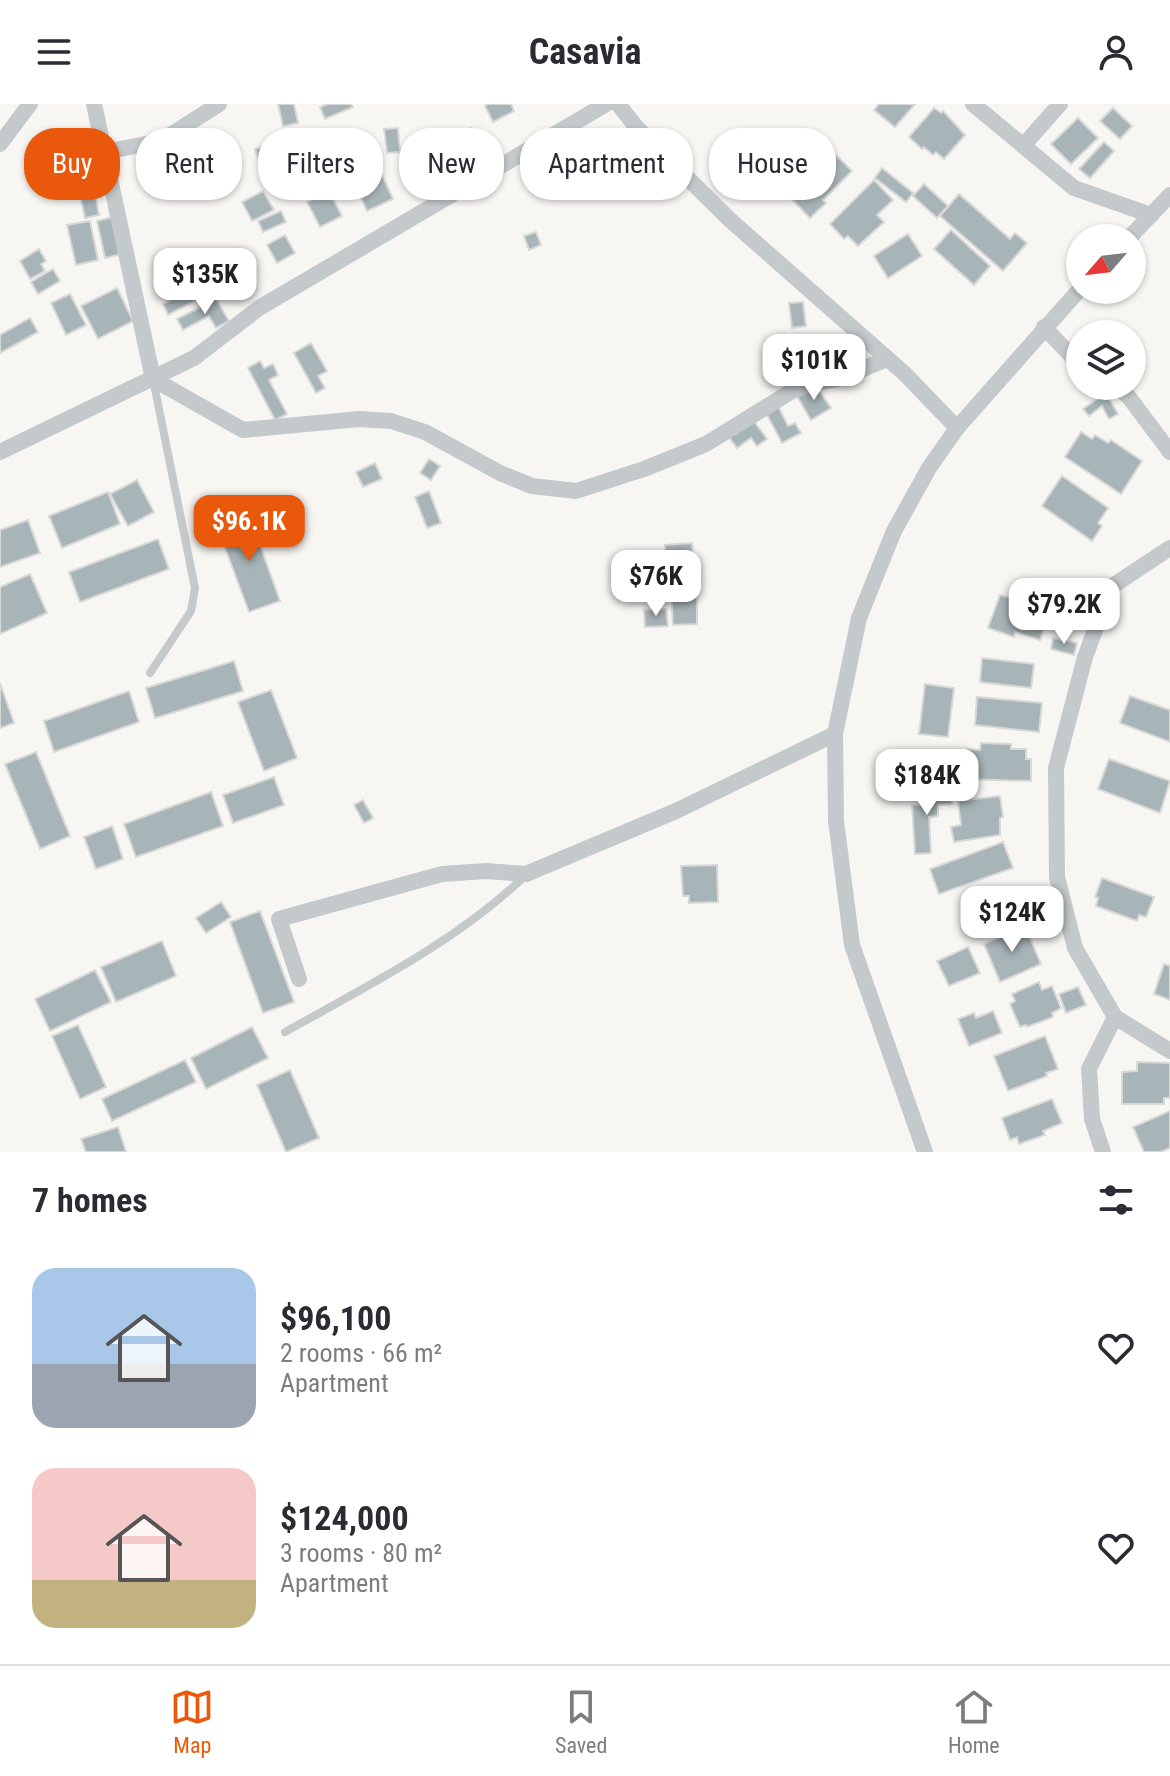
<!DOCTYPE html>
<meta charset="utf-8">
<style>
:root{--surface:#fff;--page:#f2f2f3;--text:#2b2b33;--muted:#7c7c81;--line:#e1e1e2;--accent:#ea580c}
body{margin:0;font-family:"Roboto Condensed",sans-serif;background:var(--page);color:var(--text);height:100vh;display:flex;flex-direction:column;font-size:30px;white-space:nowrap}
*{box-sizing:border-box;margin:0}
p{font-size:26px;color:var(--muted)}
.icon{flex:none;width:44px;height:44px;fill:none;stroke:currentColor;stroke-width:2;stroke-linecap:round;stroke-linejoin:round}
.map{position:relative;height:1048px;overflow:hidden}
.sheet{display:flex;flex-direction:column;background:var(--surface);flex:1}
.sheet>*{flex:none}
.guide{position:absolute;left:24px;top:24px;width:1122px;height:72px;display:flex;gap:16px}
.needle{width:52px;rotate:242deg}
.controls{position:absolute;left:1066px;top:120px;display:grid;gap:16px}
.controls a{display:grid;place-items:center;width:80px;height:80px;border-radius:50%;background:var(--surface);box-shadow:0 2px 6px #0004;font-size:40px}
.price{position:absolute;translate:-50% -68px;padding:0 18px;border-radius:16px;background:#fff;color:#222;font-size:26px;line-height:52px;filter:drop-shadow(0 2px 4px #0008)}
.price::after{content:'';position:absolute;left:50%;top:48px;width:24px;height:18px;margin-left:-12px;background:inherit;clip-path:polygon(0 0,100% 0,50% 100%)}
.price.on{background:var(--accent);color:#fff}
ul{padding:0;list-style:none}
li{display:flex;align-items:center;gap:24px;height:200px;padding:0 32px}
li span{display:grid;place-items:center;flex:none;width:224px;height:160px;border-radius:24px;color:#555}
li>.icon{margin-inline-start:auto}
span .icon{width:96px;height:96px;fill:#fffc;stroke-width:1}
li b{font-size:34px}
h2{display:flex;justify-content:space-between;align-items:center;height:96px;padding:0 32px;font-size:34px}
.chip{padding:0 28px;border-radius:32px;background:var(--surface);box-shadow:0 2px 6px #0004;font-size:28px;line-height:72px}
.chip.on{background:var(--accent);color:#fff}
header{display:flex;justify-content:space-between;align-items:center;height:104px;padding:0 32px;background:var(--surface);font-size:36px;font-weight:700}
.menu{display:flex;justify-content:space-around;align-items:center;height:112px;border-top:2px solid var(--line);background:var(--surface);font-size:22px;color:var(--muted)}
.menu a{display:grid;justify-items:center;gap:4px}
.menu .on{color:var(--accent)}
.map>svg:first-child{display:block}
.building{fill:#a7b4b8;stroke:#d8d8d6;stroke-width:2}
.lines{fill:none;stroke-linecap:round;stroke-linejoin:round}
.lane{stroke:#c4c9cc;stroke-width:8}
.street{stroke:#c4c9cc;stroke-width:16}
</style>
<header><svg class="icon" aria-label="menu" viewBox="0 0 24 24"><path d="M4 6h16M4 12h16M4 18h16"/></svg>Casavia<svg class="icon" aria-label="person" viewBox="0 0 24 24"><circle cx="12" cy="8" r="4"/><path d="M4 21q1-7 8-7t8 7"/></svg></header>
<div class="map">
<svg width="1170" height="1048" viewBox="0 0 1170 1048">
<rect width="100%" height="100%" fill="#f7f6f3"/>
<g class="building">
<path d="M278,0H294L298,19L283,22Z"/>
<path d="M328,0H351L353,3L325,15L320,3Z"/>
<path d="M488,0H511L514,7L493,18L485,2Z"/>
<path d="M879,0H915L895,23L874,6Z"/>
<path d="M934,4L941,9L943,7L965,31L944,55L936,48L933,51L924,43L922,45L909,33Z"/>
<path d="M1113,4L1132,22L1120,35L1100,17Z"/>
<path d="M1078,14L1098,34L1071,60L1051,40Z"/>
<path d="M398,24L400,48L387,49L384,25Z"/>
<path d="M471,24L477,34L473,36L478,46L466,53L454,33Z"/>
<path d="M310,26L316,40L291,50L285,36Z"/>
<path d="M799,26L816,41L778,82L752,58L780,27L790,36Z"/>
<path d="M346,35L352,48L346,51L350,61L345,63L349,74L337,78L324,43Z"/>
<path d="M281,36L285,48L259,57L255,45Z"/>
<path d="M231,38L236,49L213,59L208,47Z"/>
<path d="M1104,38L1114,47L1090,74L1079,65Z"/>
<path d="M831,46L852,67L823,96L826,99L810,114L786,89Z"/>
<path d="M374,53L393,95L367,107L348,65Z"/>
<path d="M882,64L913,89L906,98L875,74Z"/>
<path d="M874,76L893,96L877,111L884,118L858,142L848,132L844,135L830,120Z"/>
<path d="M924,80L948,102L937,114L913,92Z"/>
<path d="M263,87L274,106L252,117L242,98Z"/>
<path d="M329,87L342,112L320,123L307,98Z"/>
<path d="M95,88L99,111L85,114L80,91Z"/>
<path d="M959,90L1010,135L1015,129L1027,139L1003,167L940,112Z"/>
<path d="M281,107L286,118L263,128L258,117Z"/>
<path d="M113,113L122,150L105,154L97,117Z"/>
<path d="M90,117L98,156L76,161L67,121Z"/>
<path d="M951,126L990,162L974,181L934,145Z"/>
<path d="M536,128L541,141L529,146L524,132Z"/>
<path d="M908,130L922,152L888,174L874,152Z"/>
<path d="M285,131L295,149L277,159L267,141Z"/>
<path d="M39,145L46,157L41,160L45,167L30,175L20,157Z"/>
<path d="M166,160L180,189L169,194L155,165Z"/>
<path d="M53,165L60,177L38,190L31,178Z"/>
<path d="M195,183L200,194L168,211L163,200Z"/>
<path d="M117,184L133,217L98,235L81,202Z"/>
<path d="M70,190L86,221L66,231L51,199Z"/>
<path d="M216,195L229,217L216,224L209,212L183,226L177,215Z"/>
<path d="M803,198L806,222L792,224L789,199Z"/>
<path d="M30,214L38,228L0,249V231Z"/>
<path d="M311,239L327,267L318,272L325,284L316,289L294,249Z"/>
<path d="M260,257L264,264L273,260L278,271L269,276L287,310L275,316L248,264Z"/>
<path d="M815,281L831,304L811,316L797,292Z"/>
<path d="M1106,289L1118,310L1109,315L1102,302L1089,312L1083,305Z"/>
<path d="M778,302L788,322L795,319L801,329L782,339L766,309Z"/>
<path d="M753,316L767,335L757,342L751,334L737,344L729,333Z"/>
<path d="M1081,328L1092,335L1095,331L1108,339L1111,336L1142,357L1121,390L1065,353Z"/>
<path d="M429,355L440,362L431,376L420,369Z"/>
<path d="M375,359L382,375L363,383L356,368Z"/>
<path d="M1062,372L1108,404L1098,419L1102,422L1092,437L1042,402Z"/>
<path d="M137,376L154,408L128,422L110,390Z"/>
<path d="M429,387L441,419L427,424L415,393Z"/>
<path d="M108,388L120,420L62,444L49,412Z"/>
<path d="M249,410L280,497L249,508L217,422Z"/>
<path d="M28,416L40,449L0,463V426Z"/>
<path d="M158,435L169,465L80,498L69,468Z"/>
<path d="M692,439L693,461H697V520L673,521L670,470H666L665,441Z"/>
<path d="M30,470L47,509L0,530V483Z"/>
<path d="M1000,491L1051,504L1040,536L1015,528L1014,533L988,524Z"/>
<path d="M666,505L668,522L645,523L644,506Z"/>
<path d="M1053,534L1077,539L1074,551L1051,545Z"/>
<path d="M982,554L1034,560L1031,584L980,578Z"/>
<path d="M234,557L243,587L155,614L146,584Z"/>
<path d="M0,579L14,619L0,624Z"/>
<path d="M925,580L954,584L948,633L919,630Z"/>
<path d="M271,586L297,654L264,667L238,598Z"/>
<path d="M129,587L139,618L54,648L44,617Z"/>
<path d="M1130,592L1170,606V638L1120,619Z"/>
<path d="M977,593L1042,599L1039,628L975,621Z"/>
<path d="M981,639L1011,640V645H1026V655H1031V677L961,675L962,653H966L967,645L980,646Z"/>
<path d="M36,648L70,732L40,745L5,660Z"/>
<path d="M1109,655L1170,677L1160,709L1098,685Z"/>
<path d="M274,673L284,701L233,719L223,691Z"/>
<path d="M951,686L952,700L938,701V712L929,713L931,749L915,750L912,701H920L919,688Z"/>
<path d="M211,688L223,722L136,753L124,720Z"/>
<path d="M1000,692L1003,713L1000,714V731L954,738L951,723L961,721L958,697Z"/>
<path d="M363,696L373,714L364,719L354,701Z"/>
<path d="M112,722L123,755L96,765L84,733Z"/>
<path d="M1003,738L1013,764L939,790L930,765Z"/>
<path d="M717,761L718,798L689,799V792H683L681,762Z"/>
<path d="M1102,774L1154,793L1146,813L1139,811L1137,817L1096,802L1098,794L1095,793Z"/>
<path d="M1007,786L1017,815L975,830L965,801Z"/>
<path d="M221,798L231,813L206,829L196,814Z"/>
<path d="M260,807L294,898L263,909L230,818Z"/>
<path d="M1025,822L1041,860L1000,878L984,840Z"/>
<path d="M162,837L176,872L116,898L101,863Z"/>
<path d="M968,843L980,869L949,882L937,857Z"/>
<path d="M1164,860L1170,862V896L1154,890Z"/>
<path d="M95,866L111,898L50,927L35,895Z"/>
<path d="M1039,878L1042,886L1052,882L1061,904L1052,909L1053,913L1027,923L1026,921L1020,923L1010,900L1015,897L1012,890Z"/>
<path d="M1078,883L1086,901L1066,909L1059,890Z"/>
<path d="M993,907L1002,929L969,942L958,915L974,909L976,914Z"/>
<path d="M78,921L106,983L80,995L52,932Z"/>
<path d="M252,923L268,954L206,985L191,954Z"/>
<path d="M1045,932L1058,965L1046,969L1047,972L1008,987L994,952Z"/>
<path d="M185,956L196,978L112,1017L102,995Z"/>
<path d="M1137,958L1170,959V994H1164V1000H1122V968L1137,967Z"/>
<path d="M290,966L319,1034L286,1048L257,981Z"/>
<path d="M1052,995L1062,1019L1043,1027L1045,1031L1019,1040L1017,1033L1010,1036L1002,1014Z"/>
<path d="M1170,1007V1044L1160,1048H1144L1133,1023Z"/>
<path d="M118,1023L126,1048H86L81,1035Z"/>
</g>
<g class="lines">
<g class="lane">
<path d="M150,569L191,507L195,484L153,275"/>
<path d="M285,928C369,881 456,838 526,771"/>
</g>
<g class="street">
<path d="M94,0L153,275L243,326L359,315L391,317L425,328L500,369L532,382L576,387L644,365L706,340L792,287L812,279L838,275L887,255"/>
<path d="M618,0L637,24L729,115L905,270L957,324"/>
<path d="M973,0L1074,84L1151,111"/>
<path d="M0,40L30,0"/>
<path d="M1023,42L1060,0"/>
<path d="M105,48L161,37L219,0"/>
<path d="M1129,134L1170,91"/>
<path d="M1044,223L1080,261"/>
<path d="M1115,282L1128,292L1170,348"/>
<path d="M0,348L194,254L259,204L606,0"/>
<path d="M1170,444L1111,483L1085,553L1056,664L1057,773L1075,844L1115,913L1170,947"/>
<path d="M299,875L279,815L442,770L486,767L526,770L676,707L835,630"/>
<path d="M925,1048L852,841L836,717L835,630L859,514L894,427L929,364L957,324L1080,185"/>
<path d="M1103,1048L1092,1015L1089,965L1115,913"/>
</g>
</g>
</svg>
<div class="controls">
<a><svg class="needle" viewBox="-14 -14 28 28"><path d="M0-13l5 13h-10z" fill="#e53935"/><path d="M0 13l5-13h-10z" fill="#7c7c81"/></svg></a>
<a><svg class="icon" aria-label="layers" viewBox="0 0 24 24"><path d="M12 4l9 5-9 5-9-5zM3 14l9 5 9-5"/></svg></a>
</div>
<b class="price" style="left:205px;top:212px">$135K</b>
<b class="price" style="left:814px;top:298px">$101K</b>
<b class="price on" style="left:249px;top:459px">$96.1K</b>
<b class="price" style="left:656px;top:514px">$76K</b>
<b class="price" style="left:1064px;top:542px">$79.2K</b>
<b class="price" style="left:927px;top:713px">$184K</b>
<b class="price" style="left:1012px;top:850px">$124K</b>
<div class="guide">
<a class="chip on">Buy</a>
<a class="chip">Rent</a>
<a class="chip">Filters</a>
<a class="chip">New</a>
<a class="chip">Apartment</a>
<a class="chip">House</a>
</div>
</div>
<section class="sheet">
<h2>7 homes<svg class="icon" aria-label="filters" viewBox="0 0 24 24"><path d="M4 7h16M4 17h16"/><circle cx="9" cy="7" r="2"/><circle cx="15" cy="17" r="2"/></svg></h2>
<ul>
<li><span style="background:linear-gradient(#a9c7e8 60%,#9aa5b1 0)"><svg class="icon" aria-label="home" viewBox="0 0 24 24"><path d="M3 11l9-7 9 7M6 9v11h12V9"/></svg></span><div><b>$96,100</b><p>2 rooms · 66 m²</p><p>Apartment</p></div><svg class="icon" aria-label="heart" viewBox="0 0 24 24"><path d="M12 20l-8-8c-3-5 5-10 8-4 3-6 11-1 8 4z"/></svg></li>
<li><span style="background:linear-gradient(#f6c9c9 70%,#c2b280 0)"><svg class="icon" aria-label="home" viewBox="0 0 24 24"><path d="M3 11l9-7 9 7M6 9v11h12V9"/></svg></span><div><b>$124,000</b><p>3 rooms · 80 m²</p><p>Apartment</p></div><svg class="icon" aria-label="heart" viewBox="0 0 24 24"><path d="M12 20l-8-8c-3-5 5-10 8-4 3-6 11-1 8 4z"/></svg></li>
</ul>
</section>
<nav class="menu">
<a class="on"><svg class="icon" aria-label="map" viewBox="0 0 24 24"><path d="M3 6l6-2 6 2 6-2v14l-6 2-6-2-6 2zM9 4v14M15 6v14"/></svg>Map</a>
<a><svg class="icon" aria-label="saved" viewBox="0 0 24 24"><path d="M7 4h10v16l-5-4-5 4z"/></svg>Saved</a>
<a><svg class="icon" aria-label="home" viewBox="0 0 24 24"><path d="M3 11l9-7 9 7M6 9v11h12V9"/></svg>Home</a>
</nav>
